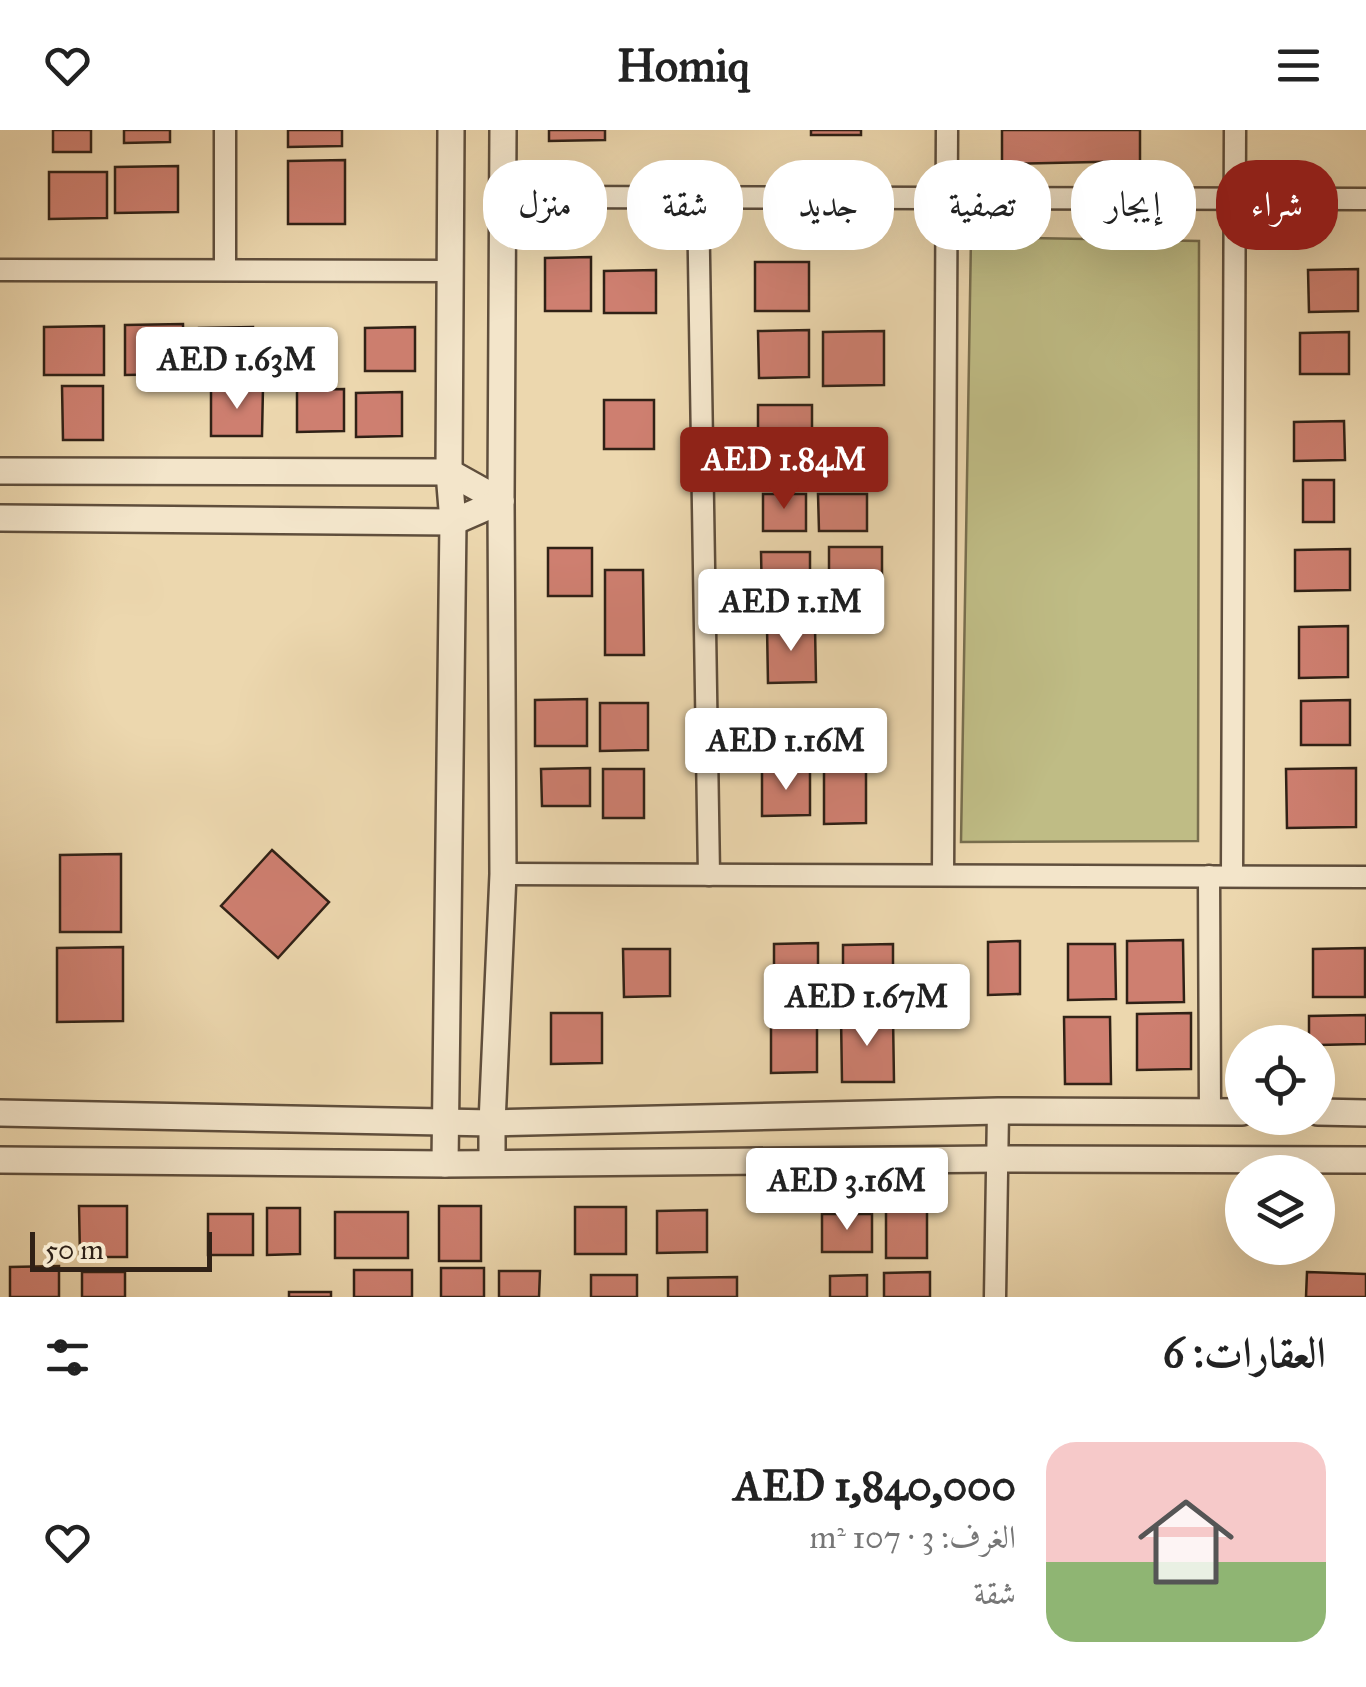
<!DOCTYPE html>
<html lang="ar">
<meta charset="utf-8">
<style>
:root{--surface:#fff;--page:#f2f2f2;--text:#222;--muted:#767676;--line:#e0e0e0;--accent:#8f2418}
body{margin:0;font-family:"IM FELL Great Primer",Amiri,serif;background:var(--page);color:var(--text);direction:rtl;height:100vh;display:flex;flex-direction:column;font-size:38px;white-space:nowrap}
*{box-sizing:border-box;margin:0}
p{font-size:32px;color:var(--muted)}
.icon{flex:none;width:55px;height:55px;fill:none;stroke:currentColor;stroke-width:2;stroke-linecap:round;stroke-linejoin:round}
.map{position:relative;height:1167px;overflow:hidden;direction:ltr}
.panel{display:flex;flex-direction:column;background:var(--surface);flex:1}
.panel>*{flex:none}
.top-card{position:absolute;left:30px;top:30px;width:1308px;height:90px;direction:rtl;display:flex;gap:20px}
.buttons{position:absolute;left:1225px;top:895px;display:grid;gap:20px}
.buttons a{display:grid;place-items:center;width:110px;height:110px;border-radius:50%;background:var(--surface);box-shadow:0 10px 40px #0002;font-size:50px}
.scale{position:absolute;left:30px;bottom:25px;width:182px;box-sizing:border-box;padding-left:10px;border:5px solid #302116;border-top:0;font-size:28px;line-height:35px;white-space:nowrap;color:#302116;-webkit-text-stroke:8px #f3e5ca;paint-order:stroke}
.price{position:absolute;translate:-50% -85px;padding:0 22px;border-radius:10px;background:#fff;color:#222;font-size:32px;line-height:65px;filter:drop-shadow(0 2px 5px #0008)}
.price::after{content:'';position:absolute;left:50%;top:60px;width:30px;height:22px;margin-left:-15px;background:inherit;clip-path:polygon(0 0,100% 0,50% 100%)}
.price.current{background:var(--accent);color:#fff}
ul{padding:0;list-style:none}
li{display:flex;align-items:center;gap:30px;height:250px;padding:0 40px}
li+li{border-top:2px solid var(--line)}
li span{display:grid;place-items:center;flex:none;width:280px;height:200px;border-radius:30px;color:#555}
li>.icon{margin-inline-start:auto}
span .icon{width:120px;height:120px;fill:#fffc;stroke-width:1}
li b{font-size:42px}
h2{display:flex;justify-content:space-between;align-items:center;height:120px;padding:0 40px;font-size:42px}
.chip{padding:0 35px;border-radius:40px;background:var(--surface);box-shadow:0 10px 40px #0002;font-size:35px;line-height:90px}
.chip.current{background:var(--accent);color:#fff}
header{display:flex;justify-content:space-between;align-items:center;height:130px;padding:0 40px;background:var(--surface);font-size:45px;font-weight:800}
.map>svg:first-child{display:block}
.green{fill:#bfbc85;stroke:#786e4e;stroke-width:2.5}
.building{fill:#ce7f70;stroke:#302116;stroke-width:2.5}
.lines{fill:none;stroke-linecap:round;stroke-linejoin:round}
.minor-casing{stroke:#5f4e3c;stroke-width:25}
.tertiary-casing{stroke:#5f4e3c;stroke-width:30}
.minor{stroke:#f3e5ca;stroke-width:20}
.tertiary{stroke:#f3e5ca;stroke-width:25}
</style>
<header><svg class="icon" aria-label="menu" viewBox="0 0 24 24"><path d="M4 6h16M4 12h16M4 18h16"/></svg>Homiq<svg class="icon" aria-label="heart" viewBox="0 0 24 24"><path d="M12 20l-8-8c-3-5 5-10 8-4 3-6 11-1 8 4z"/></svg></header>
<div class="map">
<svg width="1366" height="1167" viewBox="0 0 1366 1167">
<rect width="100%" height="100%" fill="#ecd7ae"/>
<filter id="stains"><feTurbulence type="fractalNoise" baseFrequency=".002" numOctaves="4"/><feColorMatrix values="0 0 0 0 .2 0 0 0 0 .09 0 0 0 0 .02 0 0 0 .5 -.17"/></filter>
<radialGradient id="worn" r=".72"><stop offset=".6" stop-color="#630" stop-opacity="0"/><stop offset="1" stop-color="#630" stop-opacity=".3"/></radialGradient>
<path class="green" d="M971,107L1199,111L1198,711L961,712Z"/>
<g class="building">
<rect x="53" y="0" width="38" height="22"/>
<path d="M124,0H170V12L124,13Z"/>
<path d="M288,0H342V16L288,17Z"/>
<path d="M549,0H605V10L549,11Z"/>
<rect x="811" y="0" width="50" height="5"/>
<path d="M1002,0H1140V31L1002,34Z"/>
<path d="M345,30V94H288V31Z"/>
<path d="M178,36V82L115,83V37Z"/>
<path d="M49,42H107V88L49,89Z"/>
<path d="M591,127V181H545V128Z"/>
<rect x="755" y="132" width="54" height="49"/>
<path d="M1358,139V181L1309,182L1308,140Z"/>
<path d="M656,140V183H604V141Z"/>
<path d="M183,194L184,244L125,245V195Z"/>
<path d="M104,196V245H44V197Z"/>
<path d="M253,197V250H199V198Z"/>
<path d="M415,197V241H365V198Z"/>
<path d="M809,200V247L759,248L758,201Z"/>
<path d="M884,201V255L823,256V202Z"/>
<path d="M1349,202V244H1300V203Z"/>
<path d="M62,256H103V310H63Z"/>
<path d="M263,257L262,306H211V258Z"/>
<path d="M344,259V301L297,302V260Z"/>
<path d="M402,262V306L356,307V263Z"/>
<rect x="604" y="270" width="50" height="49"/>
<rect x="758" y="275" width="54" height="39"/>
<path d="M1344,291L1345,330L1294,331V292Z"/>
<rect x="1303" y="350" width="31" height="42"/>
<rect x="763" y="364" width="43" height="37"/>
<path d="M818,364H867V401H819Z"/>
<rect x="829" y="417" width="53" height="44"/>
<rect x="548" y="418" width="44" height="48"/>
<path d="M1350,419V460L1295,461V420Z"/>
<path d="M761,422H810V470H762Z"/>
<path d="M605,440H643L644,525H605Z"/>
<path d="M815,496L816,552L768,553L767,497Z"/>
<path d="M1348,496V547L1299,548V497Z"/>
<path d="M587,569V616H535V570Z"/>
<path d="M1350,570V615H1301V571Z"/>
<path d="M600,573H648V620L600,621Z"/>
<path d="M590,638V676H542L541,639Z"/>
<path d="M1356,638V697L1287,698L1286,639Z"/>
<rect x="603" y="639" width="41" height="49"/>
<path d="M824,639H866V693L824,694Z"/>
<path d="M762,640H810V685L762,686Z"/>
<path d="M272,720L329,772L278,828L221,776Z"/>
<path d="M121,724V802H60V725Z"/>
<path d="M1183,810L1184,872L1127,873V811Z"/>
<path d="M1020,811V864L988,865V812Z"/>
<path d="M818,813V869L774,870V814Z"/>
<path d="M893,814V869L843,870V815Z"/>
<path d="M1068,814H1115L1116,869L1068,870Z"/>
<path d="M123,817V891L57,892V818Z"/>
<path d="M1365,818V867H1313V819Z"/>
<path d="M623,819H670V866L624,867Z"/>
<path d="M551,883H602V933L551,934Z"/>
<path d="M1191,883V939L1137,940V884Z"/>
<path d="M1366,885V914L1318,915V912H1309V886Z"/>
<path d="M841,886H893L894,952H842Z"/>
<path d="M1064,887H1110L1111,954H1065Z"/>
<path d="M771,894H817V942L771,943Z"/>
<path d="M79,1076H127V1127H80Z"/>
<rect x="439" y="1076" width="42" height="55"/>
<rect x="575" y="1077" width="51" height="47"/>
<rect x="886" y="1077" width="41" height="51"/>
<path d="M267,1078H300V1124L267,1125Z"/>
<path d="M707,1080V1122L657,1123V1081Z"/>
<rect x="335" y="1082" width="73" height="46"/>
<rect x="208" y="1084" width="45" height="41"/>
<rect x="822" y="1084" width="50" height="38"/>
<path d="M59,1136V1167H10V1137Z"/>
<rect x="441" y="1138" width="43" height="29"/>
<rect x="354" y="1140" width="58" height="27"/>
<path d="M499,1141H540L539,1167H499Z"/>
<rect x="82" y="1142" width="43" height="25"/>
<path d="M930,1142V1167H884V1143Z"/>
<path d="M1307,1142L1366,1144V1167H1306Z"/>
<rect x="591" y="1145" width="46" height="22"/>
<path d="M867,1145V1167H830V1146Z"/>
<path d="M737,1147V1167H668V1148Z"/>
<rect x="289" y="1162" width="42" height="5"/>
</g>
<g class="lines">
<g class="minor-casing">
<g id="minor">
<path d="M225,0V140"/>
<path d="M503,67L1366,69"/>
<path d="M698,67L709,745"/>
<path d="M0,140L451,141"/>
<path d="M503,744L1366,747"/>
<path d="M943,745L947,0"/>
<path d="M1209,746L1210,982"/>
<path d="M1232,746L1235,0"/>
<path d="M995,1167L998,981"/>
</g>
</g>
<g class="tertiary-casing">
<g id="tertiary">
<path d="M0,341L449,342L501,371"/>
<path d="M0,388L453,392L501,371"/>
<path d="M1318,982L1366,983"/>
<path d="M0,983L492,993L998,981L1242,982"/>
<path d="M0,1030L445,1034L998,1029L1366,1030"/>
<path d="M492,1033V993L503,744L501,371L503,0"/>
<path d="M445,1034L453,392L449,342L451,0"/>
</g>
</g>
<use href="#minor" class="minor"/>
<use href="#tertiary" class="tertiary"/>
</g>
<rect width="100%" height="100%" filter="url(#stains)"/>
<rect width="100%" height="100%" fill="url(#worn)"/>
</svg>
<div class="buttons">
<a><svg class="icon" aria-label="locate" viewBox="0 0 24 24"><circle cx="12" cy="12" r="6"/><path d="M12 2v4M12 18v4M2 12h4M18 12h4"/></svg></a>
<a><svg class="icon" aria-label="layers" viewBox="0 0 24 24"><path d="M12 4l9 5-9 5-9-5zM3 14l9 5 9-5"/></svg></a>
</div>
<div class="scale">50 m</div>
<b class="price" style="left:237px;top:282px">AED 1.63M</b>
<b class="price current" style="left:784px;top:382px">AED 1.84M</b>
<b class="price" style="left:791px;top:524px">AED 1.1M</b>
<b class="price" style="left:786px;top:663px">AED 1.16M</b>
<b class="price" style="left:867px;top:919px">AED 1.67M</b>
<b class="price" style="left:847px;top:1103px">AED 3.16M</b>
<div class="top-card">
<a class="chip current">شراء</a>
<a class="chip">إيجار</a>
<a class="chip">تصفية</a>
<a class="chip">جديد</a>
<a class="chip">شقة</a>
<a class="chip">منزل</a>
</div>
</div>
<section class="panel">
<h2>العقارات: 6<svg class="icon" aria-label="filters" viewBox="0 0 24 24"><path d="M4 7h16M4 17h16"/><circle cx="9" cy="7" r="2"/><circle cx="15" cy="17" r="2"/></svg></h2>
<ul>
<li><span style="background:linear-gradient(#f6c9c9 60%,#8fb573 0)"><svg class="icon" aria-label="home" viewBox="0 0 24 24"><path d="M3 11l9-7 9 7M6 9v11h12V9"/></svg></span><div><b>AED 1,840,000</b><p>الغرف: 3 · 107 m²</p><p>شقة</p></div><svg class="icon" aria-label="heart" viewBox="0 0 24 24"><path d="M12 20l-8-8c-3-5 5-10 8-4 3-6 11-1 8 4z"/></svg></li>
</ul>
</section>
